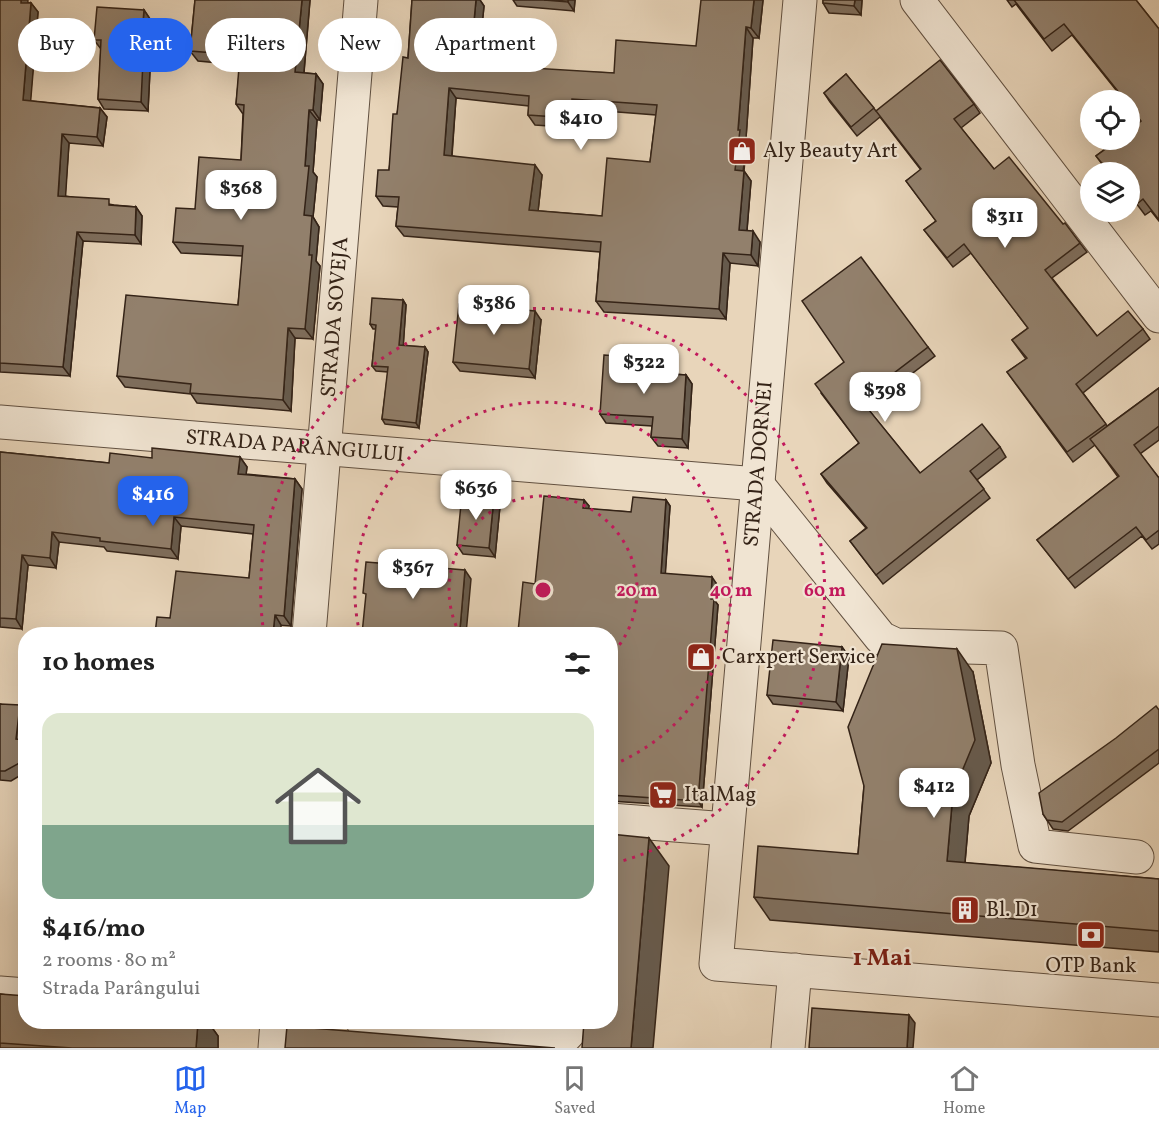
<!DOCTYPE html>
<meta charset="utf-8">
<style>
:root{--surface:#fff;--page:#f2f2f2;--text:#222;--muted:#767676;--line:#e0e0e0;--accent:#2563eb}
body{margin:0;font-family:Vollkorn,serif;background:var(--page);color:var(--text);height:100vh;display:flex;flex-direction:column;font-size:22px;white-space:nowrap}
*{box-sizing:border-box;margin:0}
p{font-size:20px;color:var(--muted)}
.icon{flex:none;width:33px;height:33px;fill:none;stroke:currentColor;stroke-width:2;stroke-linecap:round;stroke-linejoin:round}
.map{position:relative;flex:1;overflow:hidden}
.side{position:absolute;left:18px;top:627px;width:600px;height:402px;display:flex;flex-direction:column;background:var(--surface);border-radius:24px;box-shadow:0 6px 24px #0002}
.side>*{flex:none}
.hud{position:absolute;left:18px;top:18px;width:600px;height:54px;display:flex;gap:12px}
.buttons{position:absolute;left:1080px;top:90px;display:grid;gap:12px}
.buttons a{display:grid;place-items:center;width:60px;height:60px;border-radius:50%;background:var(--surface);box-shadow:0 6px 24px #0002;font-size:30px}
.price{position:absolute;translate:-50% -51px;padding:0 14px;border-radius:12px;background:#fff;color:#222;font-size:20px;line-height:39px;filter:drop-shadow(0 2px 3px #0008)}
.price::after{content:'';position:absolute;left:50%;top:36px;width:18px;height:14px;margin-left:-9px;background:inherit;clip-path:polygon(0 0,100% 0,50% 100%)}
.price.on{background:var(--accent);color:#fff}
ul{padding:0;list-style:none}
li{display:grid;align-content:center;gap:12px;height:318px;padding:0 24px}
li+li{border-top:2px solid var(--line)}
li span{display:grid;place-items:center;height:186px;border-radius:18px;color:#555}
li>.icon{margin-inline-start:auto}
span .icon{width:108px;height:108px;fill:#fffc;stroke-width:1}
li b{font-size:26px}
h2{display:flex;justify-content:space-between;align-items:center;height:72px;padding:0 24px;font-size:26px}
.pill{padding:0 21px;border-radius:27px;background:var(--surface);box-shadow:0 6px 24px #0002;font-size:21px;line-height:54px}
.pill.on{background:var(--accent);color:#fff}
.menu{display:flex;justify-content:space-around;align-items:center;height:84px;border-top:2px solid var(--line);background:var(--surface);font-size:16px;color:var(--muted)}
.menu a{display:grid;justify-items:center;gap:3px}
.menu .on{color:var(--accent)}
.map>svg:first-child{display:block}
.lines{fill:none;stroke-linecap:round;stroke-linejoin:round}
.minor-casing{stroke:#615040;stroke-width:35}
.minor{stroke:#f0e4d2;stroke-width:33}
.wall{fill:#7e6e5d;stroke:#342317;stroke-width:1.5;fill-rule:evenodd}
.shaded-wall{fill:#665a4c;stroke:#342317;stroke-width:1.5}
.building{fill:#92806c;stroke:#342317;stroke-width:1.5;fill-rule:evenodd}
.ring{fill:none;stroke:#c2185b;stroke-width:3;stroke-dasharray:3 6}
.labels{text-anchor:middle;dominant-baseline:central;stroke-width:4.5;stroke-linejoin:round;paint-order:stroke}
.poi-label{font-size:21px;fill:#342317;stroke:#f0e4d2;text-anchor:start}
.street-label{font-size:21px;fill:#342317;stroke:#f0e4d2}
.quarter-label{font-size:24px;font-weight:bold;fill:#7a1f14;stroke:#f0e4d2}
.centre{fill:#c2185b;stroke:#f0e4d2;stroke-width:3}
.ring-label{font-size:18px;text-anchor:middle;font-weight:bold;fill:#c2185b;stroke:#f0e4d2;stroke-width:4.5;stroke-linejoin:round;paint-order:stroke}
</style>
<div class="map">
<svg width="1159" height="1048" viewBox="0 0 1159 1048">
<rect width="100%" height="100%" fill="#e8d5ba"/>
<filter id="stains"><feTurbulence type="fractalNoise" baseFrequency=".00333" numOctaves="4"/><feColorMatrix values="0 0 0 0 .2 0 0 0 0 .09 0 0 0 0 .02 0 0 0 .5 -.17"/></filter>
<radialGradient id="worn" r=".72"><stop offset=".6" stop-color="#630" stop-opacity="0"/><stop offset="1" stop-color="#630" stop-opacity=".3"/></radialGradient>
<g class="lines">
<g class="minor-casing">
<g id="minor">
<path d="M800,0L716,964L1159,1000"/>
<path d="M917,0L1159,316"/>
<path id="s1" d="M0,422L757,484L881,638L896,645L1001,648L1018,765L1035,846L1137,857"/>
<path id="s2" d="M309,634L361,0"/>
<path d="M610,820L727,829"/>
<path d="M0,993L26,995"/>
<path d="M363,1022L561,1039C568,1035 572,1030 573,1022"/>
<path d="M275,1048L277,1022"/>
<path d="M788,1048L795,970"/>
</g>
</g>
<use href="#minor" class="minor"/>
</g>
<g class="wall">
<path d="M0,0L31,3L38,12L30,101L100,108L107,117L103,146L69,143L65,196L114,205L136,207L142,216L141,244L83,241L70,376L0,372Z"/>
<path d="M195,0H310L304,73L316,74L323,84L320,120H317L313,172L317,177L313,217L319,227L316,261L320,266L313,339L295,338L291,411L197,403L191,394L125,387L117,376L238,305L243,256L181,253L173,242L195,209L241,160L243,114L236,104L240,65L198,61L190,51Z"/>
<path d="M412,0H480L484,6L478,65L532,70L614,73L696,46L763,0L759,38H753L746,138L747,140L744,171L751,181L747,231L760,242L758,266L730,263L726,319L604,312L596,301L600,252L404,236L396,226L398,207L383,206L376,196L389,170L397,114L408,58ZM456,98L529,106L528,115L535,125L578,128L579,109L656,115L650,162L602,216L538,211L542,175L452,156Z"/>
<path d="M513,0H575L574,11L517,6Z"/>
<path d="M823,0H862L861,15L829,13L823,3Z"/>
<path d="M1007,0H1136L1159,29V221L1151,211L1145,215L1130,195V172H1108L1096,156L1141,122L1130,108V100H1124L1072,35L1052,51L1016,4L1012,7Z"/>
<path d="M144,10L150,19L147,66L150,70L148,111L104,109L98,99L101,49L94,40Z"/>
<path d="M846,74L876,111L974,104L980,113L961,128L994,169L1063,224L1080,243L1087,252L1052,278L1097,336L1143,329L1150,339L1083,393L1107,426L1159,388V440L1140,454L1159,478V544L1152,549L1142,536L1075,588L1037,540L1118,477L1095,445L1073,462L1007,372L1026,359L1012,340L1028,328L971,253L953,267L924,230L936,221L906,181L921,170L880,117L857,136L830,102L824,93Z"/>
<path d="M403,300L406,305L403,346L425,347L428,352L419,428L385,424L382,419L388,372L376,371L372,366L376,329H373L370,324Z"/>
<path d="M541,320L535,378L460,371L453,362Z"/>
<path d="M928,347L935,356L867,408L920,473L1000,447L1006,457L977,480L990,498L883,584L850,541L866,528L827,483L821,474L859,443L821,393Z"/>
<path d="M647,367V372L686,375L692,384L688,448L658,446L651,437L652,426L606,423L600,414Z"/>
<path d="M0,452L109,463L152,458L240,457L247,467L246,474L295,479L302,489L291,626L170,618L249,578L253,534L181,526L178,559L107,551L104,547L59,542L56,568L28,565L22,629L0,627Z"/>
<path d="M494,497L500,506L495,557L463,554L457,545Z"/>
<path d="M584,500L589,506L588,509L631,512L666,500L670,506L665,574L716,583L715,601L718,605L702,807L610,801V634H520L518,632L535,584Z"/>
<path d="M842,647L849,657L843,711L773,704L767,695Z"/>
<path d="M973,672L991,763L969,816L965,863L1159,879V952L770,920L754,897L858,854L864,786Z"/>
<path d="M0,704L26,713L24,740H26V772L11,781L0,780Z"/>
<path d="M1159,710V763L1068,831L1053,829L1043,814Z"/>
<path d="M0,994L198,1022H208L218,1036V1048H0Z"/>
</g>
<g class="shaded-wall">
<path d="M21,0H28L27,12L21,3Z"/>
<path d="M302,0H310L303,83L295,72Z"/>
<path d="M476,0H480L484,6L477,74L470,64Z"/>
<path d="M568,0H575L574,11L568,2Z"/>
<path d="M754,0H763L759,38L751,28Z"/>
<path d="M855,0H862L861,15L854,6Z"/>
<path d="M31,3L38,12L30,109L23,100Z"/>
<path d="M144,10L150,19L147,66L150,70L148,111L141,102L140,60Z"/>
<path d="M746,27L753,38L746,138L747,140L742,180L735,170Z"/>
<path d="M316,74L323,84L320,120L313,110Z"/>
<path d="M449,88L456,98L451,165L444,155Z"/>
<path d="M572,99L579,109L578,128L571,118Z"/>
<path d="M100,108L107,117L103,146L97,137Z"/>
<path d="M309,110L317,120L313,172L317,177L313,217L319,227L316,261L320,266L313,339L305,329L309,255L304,215L305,166Z"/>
<path d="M62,134L69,143L65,205L58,196Z"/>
<path d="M535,165L542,175L537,221L529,210Z"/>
<path d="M744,171L751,181L746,241L739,230Z"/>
<path d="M136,207L142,216L141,244L135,235Z"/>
<path d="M753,231L760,242L758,266L751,255Z"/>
<path d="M77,232L83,241L70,376L63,367Z"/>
<path d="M723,253L730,263L726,319L719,309Z"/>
<path d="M403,300L406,305L403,350L399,345Z"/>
<path d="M535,311L541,320L535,378L529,369Z"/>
<path d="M288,328L295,338L291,411L283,400Z"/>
<path d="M425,347L428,352L419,428L416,423Z"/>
<path d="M641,358L647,367L646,381L640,372Z"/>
<path d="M686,375L692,384L688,448L682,439Z"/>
<path d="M240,457L247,467L245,483L238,474Z"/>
<path d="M295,479L302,489L291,626L284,616Z"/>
<path d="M494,497L500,506L495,557L489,548Z"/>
<path d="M584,500L589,506L588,515L583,508Z"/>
<path d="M666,500L670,506L665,579L661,573Z"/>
<path d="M174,517L181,526L178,559L171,549Z"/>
<path d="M52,532L59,542L56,568L50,558Z"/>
<path d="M22,555L28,565L22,629L16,619Z"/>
<path d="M465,570L471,579L466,634L460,629Z"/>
<path d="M712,577L716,583L715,601L718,605L702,807L698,801Z"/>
<path d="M275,615L281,625V634H273Z"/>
<path d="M842,647L849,657L843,711L836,702Z"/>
<path d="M957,649L973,672L991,763L969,816L963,884L947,861L953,793Z"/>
<path d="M20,705L26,713V724L23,749L16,739Z"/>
<path d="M649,838L669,866L653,1048H631Z"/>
<path d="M909,1015L915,1023L913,1048H907Z"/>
<path d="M198,1022H208L218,1036V1048H196Z"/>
</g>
<g class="building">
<path d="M0,0H21V3H31L23,100L100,108L97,137L62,134L58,196L109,199V205L136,207L135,235L77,232L63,367L0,363Z"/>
<path d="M195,0H302L295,72L316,74L313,110H309L305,166H309L304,215L312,216L309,255H312L305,329L288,328L283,400L190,393L191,384L117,376L126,295L238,305L243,246L173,242L176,208L195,209L199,157L241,160L244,105L236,104L240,55L190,51Z"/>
<path d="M412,0H476L470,64L532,70V68L614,73L616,40L696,46L701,0H754L751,28L746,27L738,130H740L735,170L744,171L739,230L753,231L751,255L723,253L719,309L596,301L601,242L396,226L399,197L376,196L378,170H389L393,114H397L403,57L408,58ZM449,88L529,96L528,115L571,118L572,99L657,105L650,162L607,158L602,216L529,210L535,165L444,155Z"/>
<path d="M544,0H568V2Z"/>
<path d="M823,0H855L854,6L823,3Z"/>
<path d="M1014,0H1136L1159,29V220L1143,199L1137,204L1130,194V172H1109L1096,156L1118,140H1130V130L1141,121L1130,106V100H1125L1064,24L1044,39Z"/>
<path d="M97,7L144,10L140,60L143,61L141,102L98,99L101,40H94Z"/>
<path d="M940,60L974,104L954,119L994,169L1009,157L1063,224L1065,223L1080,243L1045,270L1097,336L1128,311L1143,329L1076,384L1106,424L1067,452L1007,372L1027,358L1012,340L1028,328L964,244L947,258L924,230L936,221L906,181L921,169L876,111Z"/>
<path d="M846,74L874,108L851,127L824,93Z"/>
<path d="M861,257L928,347L860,399L920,473L982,424L1000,447L970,471L984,489L876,575L850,541L867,528L821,474L859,443L815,384L844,362L802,301Z"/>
<path d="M372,298L403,300L399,345L425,347L416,423L382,419L388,367L372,366L376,325L370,324Z"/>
<path d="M459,304L535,311L529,369L453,362Z"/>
<path d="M604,355L641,358L640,372L686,375L682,439L651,437L653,417L600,414Z"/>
<path d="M1159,388V426L1134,445L1159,478V530L1146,540L1136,527L1068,579L1037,540L1119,476L1090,439Z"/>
<path d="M152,448L240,457L238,474L295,479L284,616L275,615L273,634H155L157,617L170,618L176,571L249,578L254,525L174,517L171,549L100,541V538L52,532L50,558L22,555L16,619L0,618V452L109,463L110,453L152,458Z"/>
<path d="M462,494L494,497L489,548L457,545Z"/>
<path d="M544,496L584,500L583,508L631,512L633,497L666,500L661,573L712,577L711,599H714L698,801L610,795V634H546L518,632L523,582L535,584Z"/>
<path d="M366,562L465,570L460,629L476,630V634H362L366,594L363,593Z"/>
<path d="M773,640L842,647L836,702L767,695Z"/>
<path d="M882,644L957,649L975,740L953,793L947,861L1159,879V931L754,897L758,846L858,854L864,786L848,727Z"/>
<path d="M0,704L20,705L16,739L26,740V757L23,761L5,771H0Z"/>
<path d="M1156,706L1159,710V749L1062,822L1047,820L1043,814L1039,793L1116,738Z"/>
<path d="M610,834L649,838L631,1048H582L584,1022H610Z"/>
<path d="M0,994L26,996V1022H198L196,1048H72L0,1043Z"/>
<path d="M812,1008L909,1015L907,1048H809Z"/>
<path d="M287,1026L555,1048H285Z"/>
</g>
<g class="ring">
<path d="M460 634A94 94 0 1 1 611 655"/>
<path d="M360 634A188 188 0 1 1 612 765"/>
<path d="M264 634A282 282 0 1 1 611 864"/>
</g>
<defs>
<g id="shop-square" transform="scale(1.5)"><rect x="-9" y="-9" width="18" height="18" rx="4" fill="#8f2418" stroke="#f0e4d2"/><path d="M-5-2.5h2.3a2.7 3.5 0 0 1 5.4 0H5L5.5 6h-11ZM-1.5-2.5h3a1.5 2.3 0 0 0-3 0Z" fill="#fff"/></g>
<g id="supermarket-square" transform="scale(1.5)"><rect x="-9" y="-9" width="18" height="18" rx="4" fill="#8f2418" stroke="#f0e4d2"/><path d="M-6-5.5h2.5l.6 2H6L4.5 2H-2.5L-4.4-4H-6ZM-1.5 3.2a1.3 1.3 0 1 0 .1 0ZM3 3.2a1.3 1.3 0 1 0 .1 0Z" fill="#fff"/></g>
<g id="building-square" transform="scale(1.5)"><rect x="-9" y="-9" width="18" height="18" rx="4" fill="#8f2418" stroke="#f0e4d2"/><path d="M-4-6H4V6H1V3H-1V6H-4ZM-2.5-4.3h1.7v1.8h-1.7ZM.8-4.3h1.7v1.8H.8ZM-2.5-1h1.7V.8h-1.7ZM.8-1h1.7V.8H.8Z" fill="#fff"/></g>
<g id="bank-square" transform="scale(1.5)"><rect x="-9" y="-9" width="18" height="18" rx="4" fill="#8f2418" stroke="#f0e4d2"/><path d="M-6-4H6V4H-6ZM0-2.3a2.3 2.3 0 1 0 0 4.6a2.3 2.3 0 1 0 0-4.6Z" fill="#fff"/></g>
</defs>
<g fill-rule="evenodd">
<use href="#shop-square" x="742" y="151"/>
<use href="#shop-square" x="701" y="657"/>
<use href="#supermarket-square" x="663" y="795"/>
<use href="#building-square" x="965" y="910"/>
<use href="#bank-square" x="1091" y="935"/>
</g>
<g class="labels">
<g class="poi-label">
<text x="763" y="151">Aly Beauty Art</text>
<text x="722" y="657">Carxpert Service</text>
<text x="684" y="795">ItalMag</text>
<text x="986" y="910">Bl. D1</text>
<text x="1091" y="966" text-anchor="middle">OTP Bank</text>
</g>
<g class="street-label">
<text stroke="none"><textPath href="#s2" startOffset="318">STRADA SOVEJA</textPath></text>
<text stroke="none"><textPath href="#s1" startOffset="296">STRADA PARÂNGULUI</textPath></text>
<text transform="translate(759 464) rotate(-85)">STRADA DORNEI</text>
</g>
<g class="quarter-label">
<text x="882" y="959">1 Mai</text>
</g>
</g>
<circle cx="543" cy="590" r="9" class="centre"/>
<g class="ring-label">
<text x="637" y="596">20 m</text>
<text x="731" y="596">40 m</text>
<text x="825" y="596">60 m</text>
</g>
<rect width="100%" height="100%" filter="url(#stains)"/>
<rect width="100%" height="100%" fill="url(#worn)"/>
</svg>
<div class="buttons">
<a><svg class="icon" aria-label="locate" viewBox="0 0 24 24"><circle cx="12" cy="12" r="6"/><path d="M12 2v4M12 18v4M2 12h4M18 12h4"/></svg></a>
<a><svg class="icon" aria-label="layers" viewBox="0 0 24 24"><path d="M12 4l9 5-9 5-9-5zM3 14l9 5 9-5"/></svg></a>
</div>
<b class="price" style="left:581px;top:151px">$410</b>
<b class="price" style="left:241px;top:221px">$368</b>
<b class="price" style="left:1005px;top:249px">$311</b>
<b class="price" style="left:494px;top:336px">$386</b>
<b class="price" style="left:644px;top:395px">$322</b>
<b class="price" style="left:885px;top:423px">$398</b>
<b class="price" style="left:476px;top:521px">$636</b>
<b class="price on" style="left:153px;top:527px">$416</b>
<b class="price" style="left:413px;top:600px">$367</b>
<b class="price" style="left:934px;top:819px">$412</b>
<div class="hud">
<a class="pill">Buy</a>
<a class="pill on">Rent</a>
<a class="pill">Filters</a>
<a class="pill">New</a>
<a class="pill">Apartment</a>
</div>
<section class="side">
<h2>10 homes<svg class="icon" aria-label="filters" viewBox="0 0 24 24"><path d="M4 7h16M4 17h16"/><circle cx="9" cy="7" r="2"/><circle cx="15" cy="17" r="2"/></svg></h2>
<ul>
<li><span style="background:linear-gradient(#dfe7d0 60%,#7fa58c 0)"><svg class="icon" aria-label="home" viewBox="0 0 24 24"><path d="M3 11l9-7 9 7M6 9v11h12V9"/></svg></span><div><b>$416/mo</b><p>2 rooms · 80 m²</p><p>Strada Parângului</p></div></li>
</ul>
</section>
</div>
<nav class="menu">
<a class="on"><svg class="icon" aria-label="map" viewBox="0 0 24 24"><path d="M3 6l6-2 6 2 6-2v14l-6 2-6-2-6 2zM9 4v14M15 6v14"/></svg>Map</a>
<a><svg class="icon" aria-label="saved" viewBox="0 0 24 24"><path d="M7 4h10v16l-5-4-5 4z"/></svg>Saved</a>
<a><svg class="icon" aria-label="home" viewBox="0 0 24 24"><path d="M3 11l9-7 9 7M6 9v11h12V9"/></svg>Home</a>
</nav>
